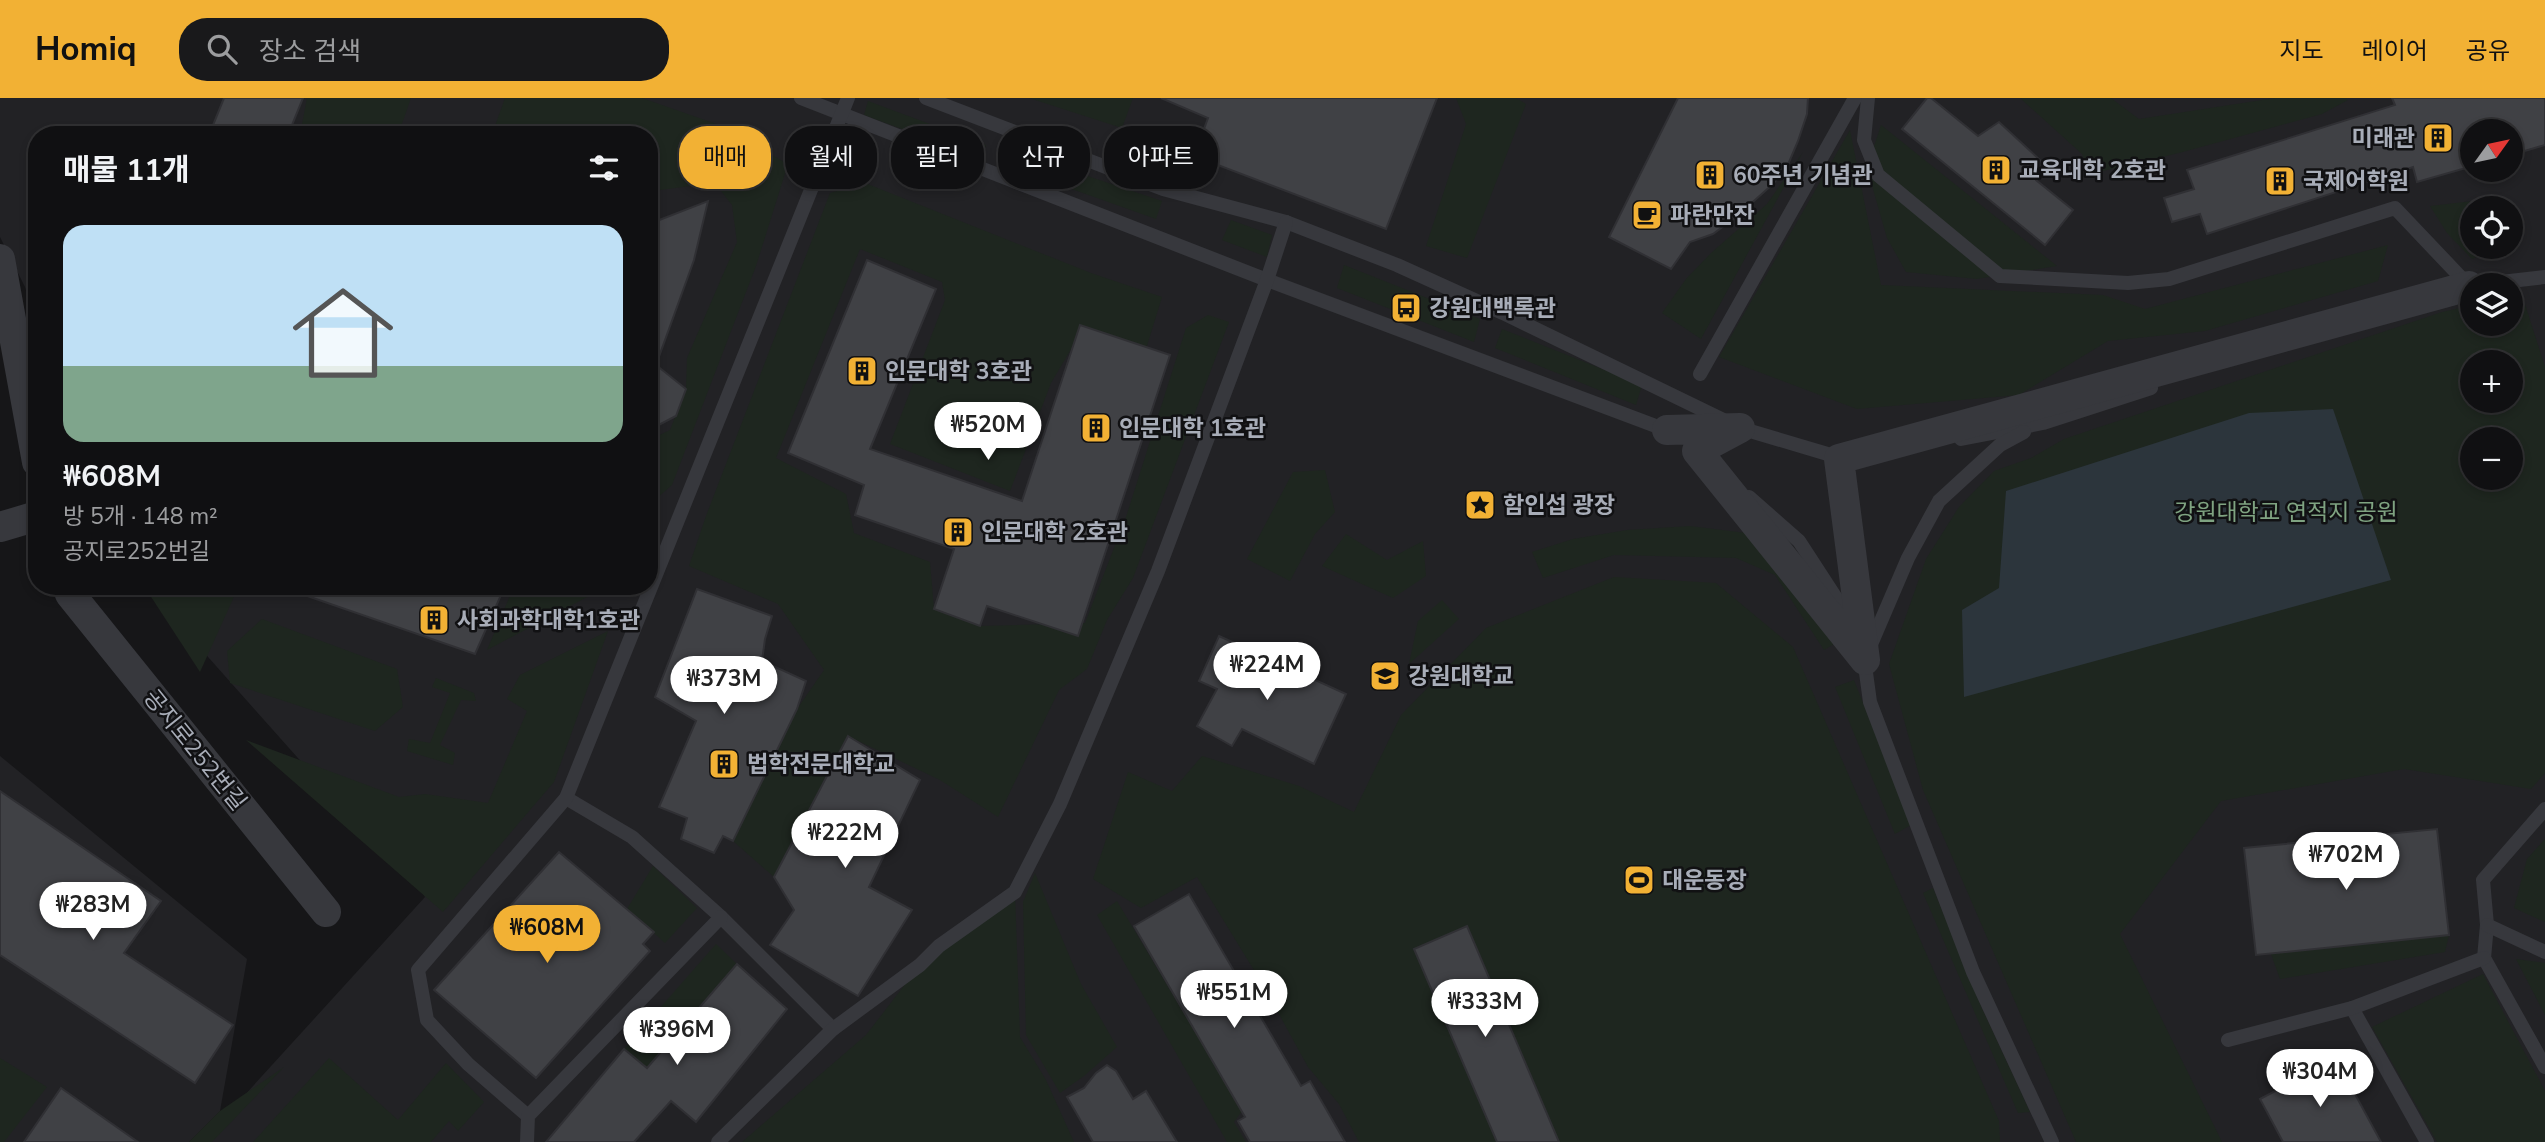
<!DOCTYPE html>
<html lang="ko">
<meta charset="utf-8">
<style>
:root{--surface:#101012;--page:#19191b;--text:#f1f3f6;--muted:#9c9d9f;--line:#303032;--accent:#f2b134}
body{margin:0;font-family:"Nunito Sans","Noto Sans KR",sans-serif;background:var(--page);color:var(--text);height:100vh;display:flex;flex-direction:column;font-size:26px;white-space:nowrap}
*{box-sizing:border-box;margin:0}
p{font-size:23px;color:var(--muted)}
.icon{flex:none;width:38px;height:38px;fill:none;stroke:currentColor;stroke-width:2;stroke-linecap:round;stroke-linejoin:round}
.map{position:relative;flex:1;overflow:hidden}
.details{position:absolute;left:28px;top:28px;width:630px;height:469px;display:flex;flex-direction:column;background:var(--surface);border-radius:28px;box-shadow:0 4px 10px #0003,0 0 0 2px var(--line)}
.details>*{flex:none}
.hud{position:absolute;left:679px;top:28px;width:665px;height:63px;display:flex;gap:14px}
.needle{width:46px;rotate:57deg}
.controls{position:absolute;left:2460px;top:21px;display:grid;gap:14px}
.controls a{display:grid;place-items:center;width:63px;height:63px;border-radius:50%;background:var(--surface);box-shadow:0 4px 10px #0003,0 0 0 2px var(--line);font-size:35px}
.price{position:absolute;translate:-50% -60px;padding:0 16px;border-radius:24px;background:#fff;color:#222;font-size:23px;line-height:46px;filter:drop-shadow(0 2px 4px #0008)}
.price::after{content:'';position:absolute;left:50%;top:42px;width:21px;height:16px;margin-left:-10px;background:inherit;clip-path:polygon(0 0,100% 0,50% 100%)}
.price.selected{background:var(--accent);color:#111}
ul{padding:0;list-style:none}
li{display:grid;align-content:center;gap:14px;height:371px;padding:0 35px}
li+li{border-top:2px solid var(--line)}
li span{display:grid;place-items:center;height:217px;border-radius:21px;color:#555}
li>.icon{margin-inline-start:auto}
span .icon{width:126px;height:126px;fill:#fffc;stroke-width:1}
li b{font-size:30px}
h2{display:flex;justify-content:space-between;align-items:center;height:84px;padding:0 35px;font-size:30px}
.pill{padding:0 24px;border-radius:28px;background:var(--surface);box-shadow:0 4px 10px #0003,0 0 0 2px var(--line);font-size:24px;line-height:63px}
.pill.selected{background:var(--accent);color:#111}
header{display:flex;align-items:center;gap:42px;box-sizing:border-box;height:98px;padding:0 35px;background:var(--accent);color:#111}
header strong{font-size:33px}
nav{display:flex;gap:38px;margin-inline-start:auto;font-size:24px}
.search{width:490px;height:63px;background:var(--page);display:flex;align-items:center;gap:18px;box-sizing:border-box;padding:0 24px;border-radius:28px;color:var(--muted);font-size:26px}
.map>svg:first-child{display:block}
.built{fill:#222225;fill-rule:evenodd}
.green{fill:#1e261f;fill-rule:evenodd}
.water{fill:#2c353c}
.building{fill:#404145;stroke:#303034;stroke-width:2}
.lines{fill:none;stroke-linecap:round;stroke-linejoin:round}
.lane{stroke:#37383d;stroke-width:14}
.street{stroke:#37383d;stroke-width:30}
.labels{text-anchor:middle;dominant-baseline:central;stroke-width:5;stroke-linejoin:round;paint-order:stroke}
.poi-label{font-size:23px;font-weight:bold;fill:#a8adb8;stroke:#111113;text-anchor:start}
.park-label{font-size:23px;fill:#7fa381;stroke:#111113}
.street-label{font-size:23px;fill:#a8adb8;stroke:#111113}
</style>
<header>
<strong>Homiq</strong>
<div class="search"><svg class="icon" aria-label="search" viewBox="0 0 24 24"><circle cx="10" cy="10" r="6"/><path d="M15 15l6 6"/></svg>장소 검색</div>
<nav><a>지도</a><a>레이어</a><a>공유</a></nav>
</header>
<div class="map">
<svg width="2545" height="1044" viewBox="0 0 2545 1044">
<rect width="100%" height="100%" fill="#161618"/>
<g class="built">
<path d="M0,0H2545V1044H202L425,799L381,735L305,668L145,488H649V37H37V229L25,189L0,139ZM2473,33H2511V72H2473ZM2473,110H2511V149H2473ZM2473,187H2511V226H2473ZM2473,264H2511V303H2473ZM2473,341H2511V380H2473Z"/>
<path d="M0,658L247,861L220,1013L189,1044H0Z"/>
</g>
<g class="green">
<path d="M307,0H411L398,37H300Z"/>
<path d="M505,0H642L742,35L698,87L653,93L649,92V37H516L495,28Z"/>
<path d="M1029,0H1133L1122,30Z"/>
<path d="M1456,0H1516L1526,6L1467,160L1426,148L1466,26Z"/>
<path d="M2020,0H2111L2139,21L2275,0H2346L2348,2L2322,16L2179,55L2090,76L2082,56Z"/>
<path d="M868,3L986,47L981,60L864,17Z"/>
<path d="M1881,27L2057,168L1977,181L1906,174L1887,140L1867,70Z"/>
<path d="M1850,32L1881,187L2103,197L2145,211L2388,147L2378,183L2205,233L2108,243L2019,297L1857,311L1719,259Z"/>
<path d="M752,46L788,66L756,168L672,387L656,401L649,399V342L670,332L686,291L687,260L737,144L732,107L718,89Z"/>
<path d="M1803,54L1701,241L1662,215L1686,181L1711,155L1767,106Z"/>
<path d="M1028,58L1162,103L1156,121L1021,73Z"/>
<path d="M865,85L1091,175L1162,199L1146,251L1080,236L1051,285L1010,393L890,346L945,202L942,184L860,151L776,360L846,396L854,435L930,464L934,511L980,528L1085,525L1126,419L1186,230L1208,217L1229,224L1133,480L1107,522L1087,571L1059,592L998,719L940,682L848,638L774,779L733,743L797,611L824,572L778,506L689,468L706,418L830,95Z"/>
<path d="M2473,103L2477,110H2473V149H2497L2472,161L2447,135L2430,108Z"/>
<path d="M1231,122L1272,137L1267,159L1222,142Z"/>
<path d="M1344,167L1480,221L1474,244L1337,190Z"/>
<path d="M2522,197L2545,269V675L2531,691L2404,671L2221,703L2120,836L2222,1044H2076L1923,692L1889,566L1926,461L1959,409L1994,373L2031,360L2064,341L2442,214L2473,207V226H2511V199ZM2473,264H2511V303H2473ZM2473,341H2511V380H2473Z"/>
<path d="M1502,231L1642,287L1636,307L1495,250Z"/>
<path d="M1325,372L1335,414L1315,436L1290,483L1247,461L1293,374Z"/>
<path d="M1690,428L1754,436L1844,540L1824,552L1775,477L1736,460L1614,457L1543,480L1532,454L1573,441L1627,432Z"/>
<path d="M1346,436L1387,462L1423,443L1426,478L1393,500L1322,468Z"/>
<path d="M1614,479L1716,485L1793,549L1999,1023L2000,1044H1359L1339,1006L1308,969L1263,887L1197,779L1141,810L1093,781L1128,674L1172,693L1202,658L1299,688L1354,714L1401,617L1486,530Z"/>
<path d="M144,488H230L237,492L200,574Z"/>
<path d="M514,488H596L591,497L487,552Z"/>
<path d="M1442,502L1459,521L1409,566L1418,523Z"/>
<path d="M262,521L397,571L403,609L375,633L230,585L227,553Z"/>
<path d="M608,533L554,684L443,814L246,642L399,699L425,696L488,705L527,613L507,601L520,577Z"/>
<path d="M436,580L474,595L476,603L461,602L440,647L455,655L453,667L407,653L409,641L430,645L450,595L432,589Z"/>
<path d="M1854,582L1911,727L1895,736L1835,589Z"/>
<path d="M2545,741V824L2514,810L2527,761Z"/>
<path d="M653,768L697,810L665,845L627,811Z"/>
<path d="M1035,775L1081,886L1117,949L1084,978L1060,995L1026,937L1023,804Z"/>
<path d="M1933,790L1981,908L2030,1014L2018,1015L1923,795Z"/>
<path d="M1015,794L1020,939L1046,982L1074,1044H742L866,937L920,867Z"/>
<path d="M1117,803L1242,1013L1234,1024L1246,1044H1227L1097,817Z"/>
<path d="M2449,837L2445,854L2280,881L2271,856Z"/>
<path d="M716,846L737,866L647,970L624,951Z"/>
<path d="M2516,861L2545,865V917Z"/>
<path d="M2483,876L2545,993V1044H2437L2372,929Z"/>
<path d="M0,960L47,989L4,1044H0Z"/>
<path d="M329,960L398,1022L446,965L484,1004L458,1033L449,1023L431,1044H253Z"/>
<path d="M284,969L212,1044H189L220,1013Z"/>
</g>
<path class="water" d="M2333,311L2391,482L1964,599L1962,512L1999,490L2006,393L2249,315Z"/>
<g class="building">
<path d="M224,0H303L288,37H209Z"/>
<path d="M1161,0H1437L1386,131L1194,58L1208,20Z"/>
<path d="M1678,0H1808L1807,16L1798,43L1787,69L1773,86L1737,118L1713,136L1690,144L1671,171L1609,139Z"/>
<path d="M1927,0H1931L1978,38L1999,24L2040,62L2036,82L2073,112L2045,147L1902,31Z"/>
<path d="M2392,0H2545V47L2511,57V33H2473V68L2417,84L2413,69L2207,136L2200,116L2172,124L2164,100L2194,91L2187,72L2395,7Z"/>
<path d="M708,103L694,162L656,267L686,291L676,318L649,332V126Z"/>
<path d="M867,162L936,191L870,351L1022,403L1080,227L1170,257L1078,538L987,508L980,528L934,511L954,451L855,417L864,387L788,355Z"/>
<path d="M290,488H505L475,556L290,492Z"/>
<path d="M697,491L772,518L765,541L762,563L806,583L797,611L733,743L723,738L714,755L681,741L687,720L659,709L696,623L655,599Z"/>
<path d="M1219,538L1346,596L1314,666L1242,631L1232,648L1197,628L1217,591L1199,583Z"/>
<path d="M848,638L920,682L869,789L912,812L858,898L770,847L794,812L774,779Z"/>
<path d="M0,693L161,803L124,855L233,927L195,985L0,857Z"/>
<path d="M2437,731L2449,837L2256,857L2244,750Z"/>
<path d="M559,754L654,834L643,846L650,853L536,980L434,892Z"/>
<path d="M1189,796L1301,988L1310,983L1345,1044H1250L1238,1023L1245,1019L1134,828Z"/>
<path d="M1467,828L1559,1044H1497L1414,851Z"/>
<path d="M737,866L787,911L696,1024L671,1003L634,1044H546L624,951L647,970Z"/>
<path d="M2336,961L2381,1044H2283L2260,1001Z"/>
<path d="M1107,967L1116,973L1133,1001L1146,993L1177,1044H1093L1067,999L1084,990L1096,975Z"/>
<path d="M61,990L138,1044H24Z"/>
</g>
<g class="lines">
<g class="lane">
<path d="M801,0L1267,182L1669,333"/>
<path d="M926,0L1163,91L1286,124L1397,167L1503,215L1740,330L1841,360"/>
<path d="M1868,0L1864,42L1878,77L2000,178L2128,185L2169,181L2395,110L2469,188"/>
<path d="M2475,187L2545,179"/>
<path d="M1700,276L1855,0"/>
<path d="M1961,341L2043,325L2151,290"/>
<path d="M1749,399L1799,443L1853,526"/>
<path d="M1869,551L1908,460L1939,403L2000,347L2024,334"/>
<path d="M1864,560L1870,604L1973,874L2052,1044"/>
<path d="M566,700L632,739L721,819L833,931"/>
<path d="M2545,711L2483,782L2487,827L2484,860L2545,969"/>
<path d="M2487,827L2545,854"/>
<path d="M2352,910L2427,1044"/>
<path d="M2228,942L2352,910L2484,860"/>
<path d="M528,1018L468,966L427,922L418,872L566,700L848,0"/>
<path d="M527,1044L528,1018L721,819"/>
<path d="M718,1044L833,931L920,867L939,848L1015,794L1060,706L1158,473L1267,182L1286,124"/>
</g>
<g class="street">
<path d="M0,161L37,364"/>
<path d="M1667,332L1740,330L1697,353L1865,562L1839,361L2469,188"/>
<path d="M0,429L37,418"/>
<path d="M67,488L70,496L326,814"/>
</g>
</g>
<defs>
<g id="building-square" transform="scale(1.575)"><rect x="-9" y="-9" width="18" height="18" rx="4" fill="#f2b134" stroke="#111113"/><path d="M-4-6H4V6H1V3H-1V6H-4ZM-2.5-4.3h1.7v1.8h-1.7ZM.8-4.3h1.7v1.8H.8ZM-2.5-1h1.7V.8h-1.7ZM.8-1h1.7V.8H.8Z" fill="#111"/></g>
<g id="cafe-square" transform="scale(1.575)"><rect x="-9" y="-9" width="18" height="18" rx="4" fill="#f2b134" stroke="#111113"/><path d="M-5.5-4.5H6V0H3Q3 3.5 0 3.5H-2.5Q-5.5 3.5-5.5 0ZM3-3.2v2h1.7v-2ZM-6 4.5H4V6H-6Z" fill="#111"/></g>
<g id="bus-square" transform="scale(1.575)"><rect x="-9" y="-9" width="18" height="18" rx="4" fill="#f2b134" stroke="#111113"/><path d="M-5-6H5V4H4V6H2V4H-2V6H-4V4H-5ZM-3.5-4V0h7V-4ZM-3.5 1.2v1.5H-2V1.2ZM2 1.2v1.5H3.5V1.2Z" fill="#111"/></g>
<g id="sight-square" transform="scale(1.575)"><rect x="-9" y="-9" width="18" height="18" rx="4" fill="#f2b134" stroke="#111113"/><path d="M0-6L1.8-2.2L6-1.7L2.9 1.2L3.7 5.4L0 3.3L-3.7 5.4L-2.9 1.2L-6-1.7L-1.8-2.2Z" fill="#111"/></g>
<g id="university-square" transform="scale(1.575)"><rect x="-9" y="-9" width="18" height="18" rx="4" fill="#f2b134" stroke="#111113"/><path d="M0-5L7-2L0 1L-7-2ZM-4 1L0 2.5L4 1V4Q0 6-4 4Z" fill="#111"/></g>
<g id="stadium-square" transform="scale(1.575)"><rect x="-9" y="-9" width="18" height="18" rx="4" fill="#f2b134" stroke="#111113"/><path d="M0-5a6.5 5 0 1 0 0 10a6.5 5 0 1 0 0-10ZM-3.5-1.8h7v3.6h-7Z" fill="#111"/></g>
</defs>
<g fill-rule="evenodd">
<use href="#building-square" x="2438" y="40"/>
<use href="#building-square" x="1996" y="72"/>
<use href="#building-square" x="1710" y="77"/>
<use href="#building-square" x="2280" y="83"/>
<use href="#cafe-square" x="1647" y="117"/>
<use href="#bus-square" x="1406" y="210"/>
<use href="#building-square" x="862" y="273"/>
<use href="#building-square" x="1096" y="330"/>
<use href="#sight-square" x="1480" y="407"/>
<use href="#building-square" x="958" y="434"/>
<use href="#building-square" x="434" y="522"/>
<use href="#university-square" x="1385" y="578"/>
<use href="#building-square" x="724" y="666"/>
<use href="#stadium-square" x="1639" y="782"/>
</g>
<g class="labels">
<g class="poi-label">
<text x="2415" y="40" text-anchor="end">미래관</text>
<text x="2019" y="72">교육대학 2호관</text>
<text x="1733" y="77">60주년 기념관</text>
<text x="2303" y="83">국제어학원</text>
<text x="1670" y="117">파란만잔</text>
<text x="1429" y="210">강원대백록관</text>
<text x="885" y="273">인문대학 3호관</text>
<text x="1119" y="330">인문대학 1호관</text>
<text x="1503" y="407">함인섭 광장</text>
<text x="981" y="434">인문대학 2호관</text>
<text x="457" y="522">사회과학대학1호관</text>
<text x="1408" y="578">강원대학교</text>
<text x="747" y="666">법학전문대학교</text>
<text x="1662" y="782">대운동장</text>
</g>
<g class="park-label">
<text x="2286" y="414">강원대학교 연적지 공원</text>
</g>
<g class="street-label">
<text transform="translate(195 652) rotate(51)">공지로252번길</text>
</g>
</g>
</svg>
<div class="controls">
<a><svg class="needle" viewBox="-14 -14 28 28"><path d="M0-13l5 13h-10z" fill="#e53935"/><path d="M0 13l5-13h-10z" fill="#9c9d9f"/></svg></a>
<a><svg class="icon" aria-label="locate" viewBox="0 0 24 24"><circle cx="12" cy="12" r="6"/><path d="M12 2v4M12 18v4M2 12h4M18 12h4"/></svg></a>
<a><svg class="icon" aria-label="layers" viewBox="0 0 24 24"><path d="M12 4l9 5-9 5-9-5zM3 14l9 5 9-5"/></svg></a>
<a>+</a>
<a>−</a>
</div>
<b class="price" style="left:988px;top:364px">₩520M</b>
<b class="price" style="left:1267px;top:604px">₩224M</b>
<b class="price" style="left:724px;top:618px">₩373M</b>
<b class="price" style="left:845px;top:772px">₩222M</b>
<b class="price" style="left:2346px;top:794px">₩702M</b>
<b class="price" style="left:93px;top:844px">₩283M</b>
<b class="price selected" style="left:547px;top:867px">₩608M</b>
<b class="price" style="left:1234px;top:932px">₩551M</b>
<b class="price" style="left:1485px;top:941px">₩333M</b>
<b class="price" style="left:677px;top:969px">₩396M</b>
<b class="price" style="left:2320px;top:1011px">₩304M</b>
<div class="hud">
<a class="pill selected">매매</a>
<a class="pill">월세</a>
<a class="pill">필터</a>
<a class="pill">신규</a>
<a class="pill">아파트</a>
</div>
<section class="details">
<h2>매물 11개<svg class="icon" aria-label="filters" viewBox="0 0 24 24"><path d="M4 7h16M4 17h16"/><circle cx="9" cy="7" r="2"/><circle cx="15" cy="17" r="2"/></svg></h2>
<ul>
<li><span style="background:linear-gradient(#bfe0f5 65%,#7fa58c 0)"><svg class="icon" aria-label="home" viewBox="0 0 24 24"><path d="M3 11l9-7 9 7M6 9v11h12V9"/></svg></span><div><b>₩608M</b><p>방 5개 · 148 m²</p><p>공지로252번길</p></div></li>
</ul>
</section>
</div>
